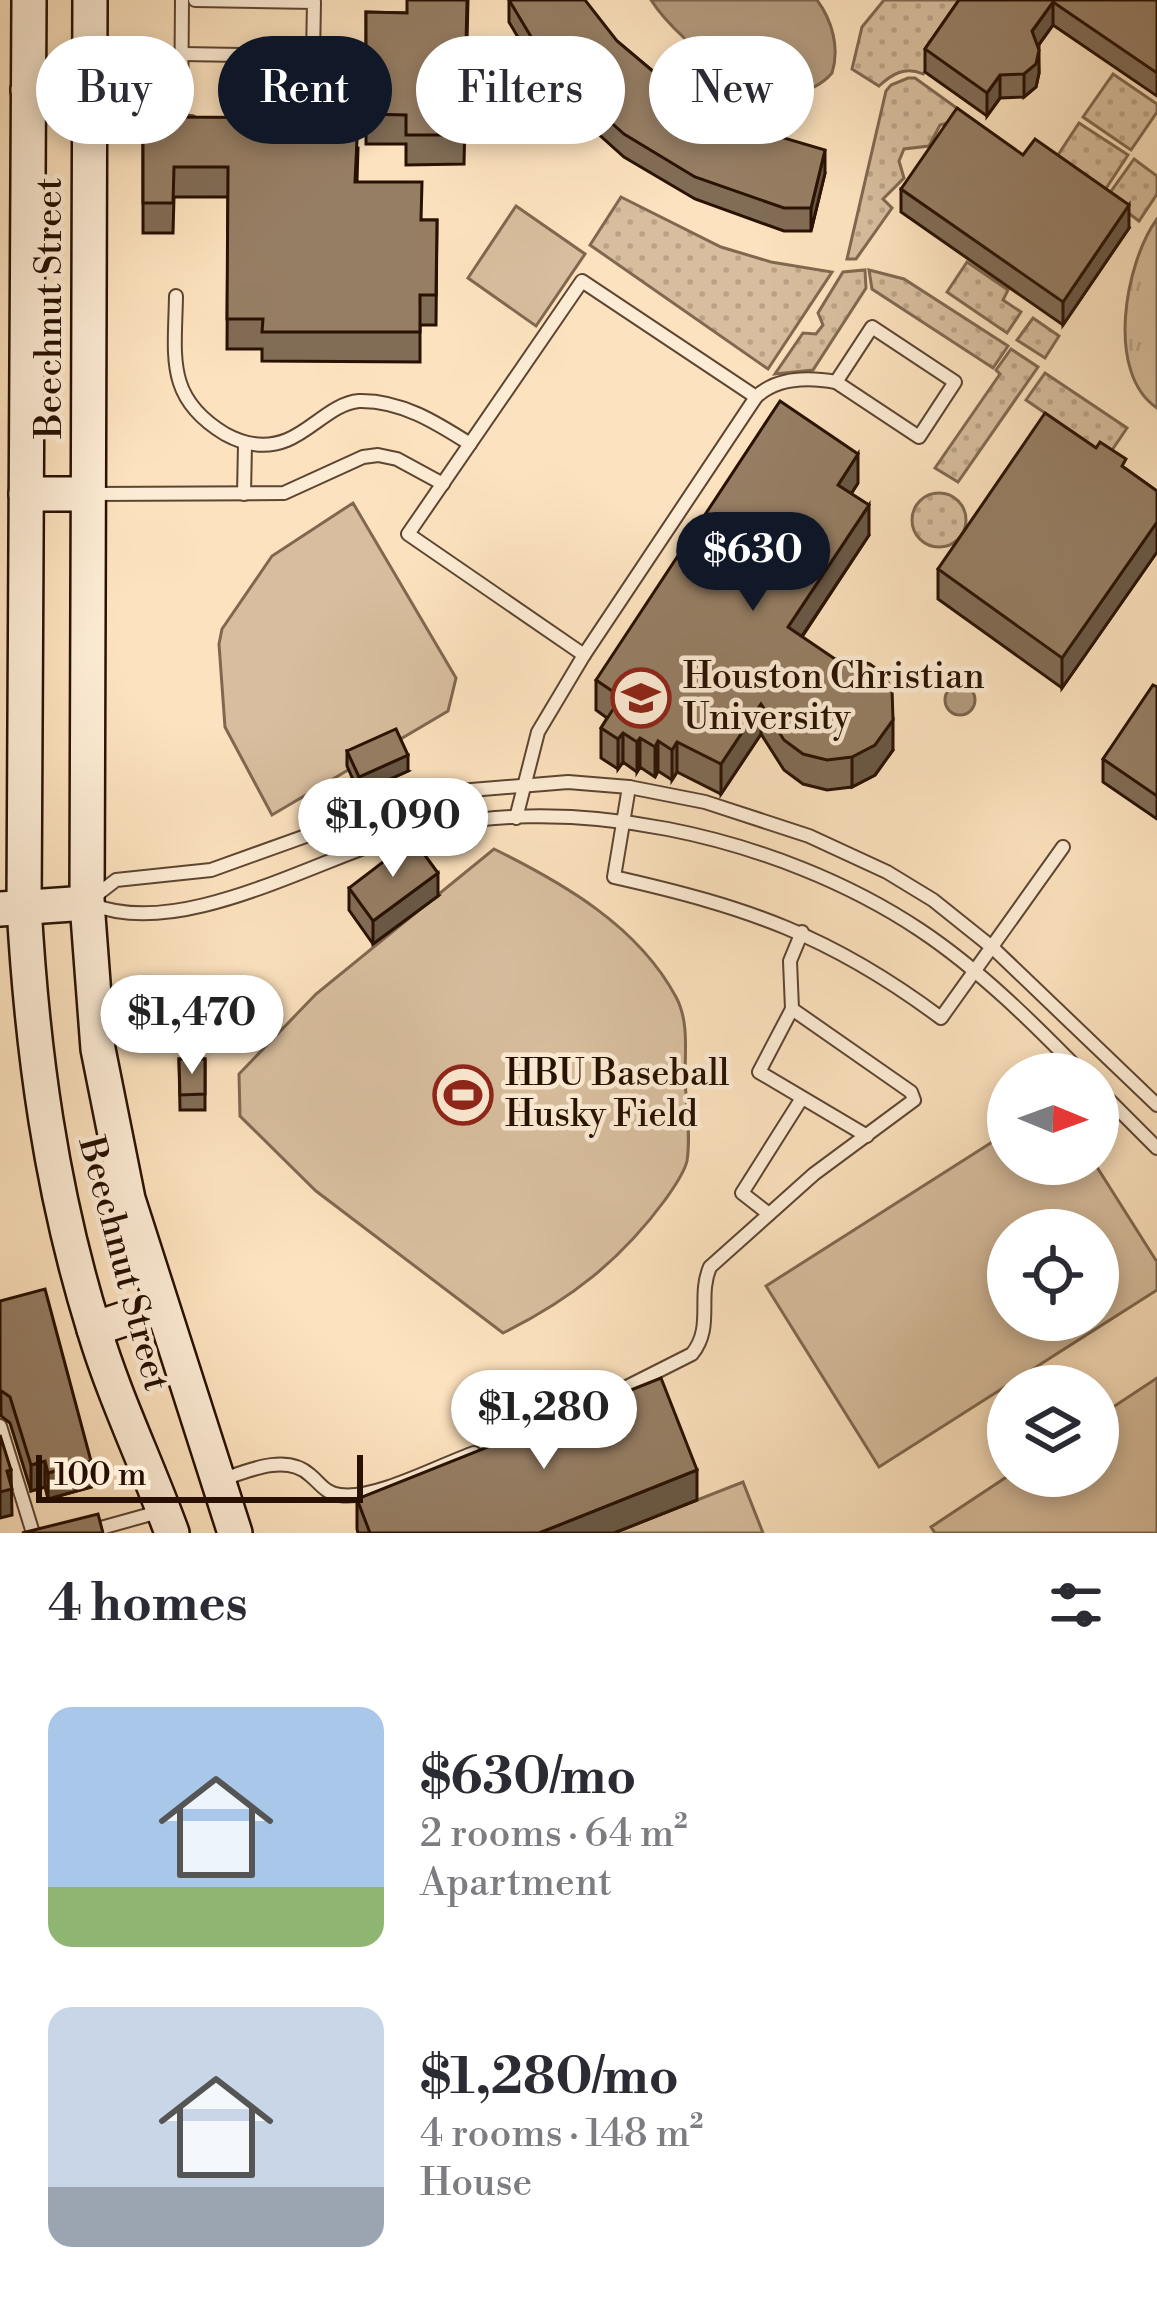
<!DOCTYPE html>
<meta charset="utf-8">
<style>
:root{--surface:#fff;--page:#f2f2f3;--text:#2b2b33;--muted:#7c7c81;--accent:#111827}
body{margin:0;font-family:"Libre Bodoni",serif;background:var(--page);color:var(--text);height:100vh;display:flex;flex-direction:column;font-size:45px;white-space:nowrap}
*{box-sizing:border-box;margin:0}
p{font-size:39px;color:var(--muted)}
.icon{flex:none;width:66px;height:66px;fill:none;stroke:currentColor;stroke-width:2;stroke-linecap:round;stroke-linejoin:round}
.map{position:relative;height:1533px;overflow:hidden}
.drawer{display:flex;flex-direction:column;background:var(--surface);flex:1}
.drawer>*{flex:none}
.top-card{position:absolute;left:36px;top:36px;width:1086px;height:108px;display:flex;gap:24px}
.needle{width:78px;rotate:91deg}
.controls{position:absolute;left:987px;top:1053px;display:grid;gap:24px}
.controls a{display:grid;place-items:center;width:132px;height:132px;border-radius:50%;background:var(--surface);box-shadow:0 6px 18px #0003;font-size:60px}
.scale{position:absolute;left:36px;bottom:30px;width:327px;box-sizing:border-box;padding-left:12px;border:6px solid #281102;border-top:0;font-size:33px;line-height:42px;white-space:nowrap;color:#281102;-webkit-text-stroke:9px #fdecd5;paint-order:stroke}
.price{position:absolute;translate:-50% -102px;padding:0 27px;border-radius:42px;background:#fff;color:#222;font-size:39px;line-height:78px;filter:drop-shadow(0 3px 6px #0008)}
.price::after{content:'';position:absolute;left:50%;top:72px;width:36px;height:27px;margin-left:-18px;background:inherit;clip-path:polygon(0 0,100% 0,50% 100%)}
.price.on{background:var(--accent);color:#fff}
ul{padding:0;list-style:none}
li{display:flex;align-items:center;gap:36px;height:300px;padding:0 48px}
li span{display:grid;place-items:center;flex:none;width:336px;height:240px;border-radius:24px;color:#555}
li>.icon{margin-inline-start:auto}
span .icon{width:144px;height:144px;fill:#fffc;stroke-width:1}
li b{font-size:51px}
h2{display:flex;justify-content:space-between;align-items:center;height:144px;padding:0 48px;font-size:51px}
.chip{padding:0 42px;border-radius:54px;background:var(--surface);box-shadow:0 6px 18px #0003;font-size:42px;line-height:108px}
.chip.on{background:var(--accent);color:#fff}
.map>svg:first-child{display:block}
.grass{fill:url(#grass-dots);stroke:#806850;stroke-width:3}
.park{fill:url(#park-tufts);stroke:#806850;stroke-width:3}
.pitch{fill:#d8be9e;stroke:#806850;stroke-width:3;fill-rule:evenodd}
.water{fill:#b49b7e;stroke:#7c644c;stroke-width:3}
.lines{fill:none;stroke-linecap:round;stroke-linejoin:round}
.lane-casing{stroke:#5d4531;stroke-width:16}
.secondary-casing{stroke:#281102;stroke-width:38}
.lane{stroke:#fdecd5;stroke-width:12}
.secondary{stroke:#fdecd5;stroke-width:33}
.wall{fill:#816c56;stroke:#281102;stroke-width:3}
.shaded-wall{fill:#695846;stroke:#281102;stroke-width:3}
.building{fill:#967e64;stroke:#281102;stroke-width:3}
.labels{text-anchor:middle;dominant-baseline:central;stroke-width:9;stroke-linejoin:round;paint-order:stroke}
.street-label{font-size:36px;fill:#281102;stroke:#fdecd5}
.poi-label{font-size:36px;fill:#281102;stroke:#fdecd5;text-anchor:start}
</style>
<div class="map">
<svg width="1157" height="1533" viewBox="0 0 1157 1533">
<defs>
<pattern id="grass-dots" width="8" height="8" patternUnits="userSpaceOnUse" patternTransform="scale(3)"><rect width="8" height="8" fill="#d8be9e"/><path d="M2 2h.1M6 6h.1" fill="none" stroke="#b9a286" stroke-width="1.8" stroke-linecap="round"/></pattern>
<pattern id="park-tufts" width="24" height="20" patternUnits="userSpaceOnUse" patternTransform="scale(3)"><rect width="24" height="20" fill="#d8be9e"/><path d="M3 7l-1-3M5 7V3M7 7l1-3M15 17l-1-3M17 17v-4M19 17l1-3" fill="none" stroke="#b9a286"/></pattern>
</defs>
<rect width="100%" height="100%" fill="#fce2be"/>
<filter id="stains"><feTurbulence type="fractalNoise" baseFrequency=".00167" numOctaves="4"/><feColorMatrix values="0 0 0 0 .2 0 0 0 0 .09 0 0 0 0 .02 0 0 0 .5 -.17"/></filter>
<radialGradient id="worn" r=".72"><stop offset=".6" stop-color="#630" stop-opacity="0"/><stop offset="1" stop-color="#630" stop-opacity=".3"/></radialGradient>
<g class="grass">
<path d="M884,0H967L970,6L923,74C905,66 892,74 879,86L852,69L862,27Z"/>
<path d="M1113,74L1157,104V112L1131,150L1083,117Z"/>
<path d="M908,78H915L958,109L951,122L940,125L929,146L904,149L899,161L904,178L883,199L892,208L856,259H847L886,91L891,85Z"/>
<path d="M1079,123L1128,155L1103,193L1054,161Z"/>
<path d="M1134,159L1157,176V194L1139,221L1107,197Z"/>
<path d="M621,197L721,247L771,262L832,272L768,369L590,245Z"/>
<path d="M967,262L1008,290L1003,300L1021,312L1007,333L947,292Z"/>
<path d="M865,270L866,288L813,370L775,374L803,333L816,334L823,325L818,313L843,272Z"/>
<path d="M869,270L904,279L1008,346L993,368L872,289Z"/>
<path d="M1033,318L1059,336L1045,358L1017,340Z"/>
<path d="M1011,349L1038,367L958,482L935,468L1000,374L996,370Z"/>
<path d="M1045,373L1127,428L1108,456L1026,400Z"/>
<circle cx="939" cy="520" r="27"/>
</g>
<path class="park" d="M1157,219V408C1105,373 1125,263 1157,219Z"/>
<g class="pitch">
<path d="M516,206L585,254L536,326L468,278Z"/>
<path d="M353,503L456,678L448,711L272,815L225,727L219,644L222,629L272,556Z"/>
<path d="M494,849C563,883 638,926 676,997C689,1021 685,1051 685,1078C686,1104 691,1135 687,1161C684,1174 672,1190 665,1200C621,1260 570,1300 503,1333L316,1191L240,1116L239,1074L316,994Z"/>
<path d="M1008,1132V1164H1095L1157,1262V1290L879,1467L766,1286ZM1098,1230V1320H1008V1230Z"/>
<path d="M1157,1378V1533H935L931,1527L1008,1476H1098V1417Z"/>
<path d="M743,1482L763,1533H613Z"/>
</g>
<g class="water">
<path d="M651,0H817C832,20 840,48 832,73C783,130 679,44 651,0Z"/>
<circle cx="960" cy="700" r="15"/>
</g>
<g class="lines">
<g class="lane-casing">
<g id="lane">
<path d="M182,0L181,122H191"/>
<path d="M195,0L314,2L313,56"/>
<path d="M182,54L313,56L312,123H302"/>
<path d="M91,91H181"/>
<path d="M582,281L756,397L584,655L408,534Z"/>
<path d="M176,296C175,357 165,398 225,434C245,445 265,449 287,440C312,430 333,403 359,401C401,400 437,423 470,444"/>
<path d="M872,327L955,382L919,437L836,382Z"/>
<path d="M756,397C777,377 808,377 836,382"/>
<path d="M93,494L284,493L363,457L378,455L397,459L443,484"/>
<path d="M244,494L245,444"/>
<path d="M629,787L614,877C747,907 830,935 941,1018L1063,847"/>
<path d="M516,818L538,732L584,655"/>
<path d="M94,897L116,880L211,870L423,794L568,782L629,787L705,802L809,836L887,872L933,900L993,948L1157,1105"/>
<path d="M94,905C180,939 314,861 398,836C562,786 779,836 920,930C980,970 1033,1023 1083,1074"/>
<path d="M792,1009L759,1072L867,1136"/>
<path d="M1098,1089L1157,1148"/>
<path d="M769,1214L742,1193L802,1098"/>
<path d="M577,1412L692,1354C714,1327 697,1297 710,1267L814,1174L914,1100L911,1092L792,1009L790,961L802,932"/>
<path d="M0,1426L33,1533"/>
<path d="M221,1480C247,1471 286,1453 310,1475C321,1484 325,1493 340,1495C375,1500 440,1465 474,1453"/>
<path d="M83,1533L162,1511"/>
</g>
</g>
<g class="secondary-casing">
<g id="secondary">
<path d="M29,0L24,906C32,1050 51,1191 94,1329C115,1399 147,1464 172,1533"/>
<path d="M90,0L87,903L98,1049L128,1199L235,1533"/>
<path d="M28,90L89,91"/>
<path d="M26,494H88"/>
<path d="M0,909L87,903"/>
<path d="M94,1329L160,1307"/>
</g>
</g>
<use href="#lane" class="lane"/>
<use href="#secondary" class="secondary"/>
</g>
<g class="wall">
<path d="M468,0L464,164L406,165V144H366V12L407,13Z"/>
<path d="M509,0L617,41L668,84L825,173L811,231H784L695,199L624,157L565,104L539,73L509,22Z"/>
<path d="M959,0H1157V96L1053,25L1038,46L1039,73L1036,87L1024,97L1000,98L987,116L925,72V49Z"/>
<path d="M143,111L167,117L358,148L357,182L422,220H437L436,325H420V362L262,361V349H227L228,197H174L173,233H143Z"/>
<path d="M901,189L1129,228L1063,325L901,212Z"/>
<path d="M1126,469L1157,491V552L1062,688L938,599V569Z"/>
<path d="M858,483L851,494L869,535L802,637L893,750L875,775L852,787L827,790L803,784L784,770L761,734L721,794L677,772L672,780L658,771L655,777L640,767L637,772L623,762L618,769L601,758V728L607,718L596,710V680Z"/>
<path d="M1157,687V819L1103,782V759Z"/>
<path d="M347,751L408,771L359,793L347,766Z"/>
<path d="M349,888L438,896L373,944L349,910Z"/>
<path d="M179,1059H205V1110H180Z"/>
<path d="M0,1301L91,1487L48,1499L45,1487L31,1491L10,1423L1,1416Z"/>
<path d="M357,1499L697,1500L614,1533H358L357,1529Z"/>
</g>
<g class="shaded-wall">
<path d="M1053,2V25L1032,54V31Z"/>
<path d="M1039,50V73L1036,87L1024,97V74Z"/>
<path d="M1000,75V98L987,116V93Z"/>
<path d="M825,150V173L811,231V208Z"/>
<path d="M1129,205V228L1063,325V302Z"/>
<path d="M858,454V483L838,514V485Z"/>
<path d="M869,505V535L788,657V627Z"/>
<path d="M1157,522V552L1062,688V658Z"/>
<path d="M761,704V734L721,794V764Z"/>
<path d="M893,720V750L875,775L852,787V757Z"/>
<path d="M623,733V762L618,769V739Z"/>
<path d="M640,738V767L637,772V742Z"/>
<path d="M658,741V771L655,777V747Z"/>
<path d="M677,742V772L672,780V750Z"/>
<path d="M408,755V771L359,793V777Z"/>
<path d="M438,873V896L373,944V921Z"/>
<path d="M45,1461V1487L31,1491V1465Z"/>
<path d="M91,1461V1487L48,1499V1473Z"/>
<path d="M11,1470L12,1515L0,1518V1492L7,1471Z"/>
<path d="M697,1470V1500L614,1533H539Z"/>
</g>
<g class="building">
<path d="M407,0H467L464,135H406V115L366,114V12L407,13Z"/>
<path d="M509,0H585L617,41L668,84L740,125L825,150L811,208H784L695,177L624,134L565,81L539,50Z"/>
<path d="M959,0H1157V73L1053,2L1032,31L1039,50L1036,64L1024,74L1000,75L987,93L925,49Z"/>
<path d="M957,108L1023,155L1035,139L1129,205L1063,302L901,189Z"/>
<path d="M143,111H166L167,117L358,118L355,182H422L421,220H437L436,295H420V332H262L263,319H227L228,167H174L173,203H143Z"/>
<path d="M780,401L858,454L838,485L869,505L788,627L835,659H854L870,664L883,674L892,689L893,720L875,745L852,757L827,760L803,754L784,740L761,704L721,764L677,742L672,750L658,741L655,747L640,738L637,742L623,733L618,739L601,728L621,697L596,680Z"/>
<path d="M1045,413L1096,448L1100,442L1126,459L1122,466L1157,491V522L1062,658L938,569Z"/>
<path d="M1153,685L1157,687V796L1103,759Z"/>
<path d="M396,729L408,755L359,777L347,751Z"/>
<path d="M413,839L438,873L373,921L349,888Z"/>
<path d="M179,1059H205V1094L180,1095Z"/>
<path d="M45,1289L91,1461L48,1473L45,1461L31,1465L10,1397L0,1390V1301Z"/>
<path d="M661,1378L697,1470L539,1533H370L357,1499Z"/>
<path d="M0,1435L11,1470L7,1471L12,1489L0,1492Z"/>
<path d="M98,1514L103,1533H22Z"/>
</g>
<defs>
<g id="university-ring" transform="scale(3)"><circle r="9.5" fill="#fdecd5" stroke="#8f2418" stroke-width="1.5"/><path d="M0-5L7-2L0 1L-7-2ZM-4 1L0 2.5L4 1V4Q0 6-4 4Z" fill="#8f2418"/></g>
<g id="stadium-ring" transform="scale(3)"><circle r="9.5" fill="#fdecd5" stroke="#8f2418" stroke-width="1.5"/><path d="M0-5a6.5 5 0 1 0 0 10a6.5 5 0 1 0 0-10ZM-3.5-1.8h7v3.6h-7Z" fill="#8f2418"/></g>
</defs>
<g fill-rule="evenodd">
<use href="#university-ring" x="641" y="698"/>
<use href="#stadium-ring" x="463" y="1095"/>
</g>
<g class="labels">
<g class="street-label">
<text transform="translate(50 308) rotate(-90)">Beechnut Street</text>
<text transform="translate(123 1264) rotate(75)">Beechnut Street</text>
</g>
<g class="poi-label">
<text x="683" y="677">Houston Christian<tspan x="683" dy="41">University</tspan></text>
<text x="505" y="1074">HBU Baseball<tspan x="505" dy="41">Husky Field</tspan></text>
</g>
</g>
<rect width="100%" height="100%" filter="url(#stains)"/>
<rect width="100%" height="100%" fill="url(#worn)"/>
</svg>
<div class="controls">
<a><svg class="needle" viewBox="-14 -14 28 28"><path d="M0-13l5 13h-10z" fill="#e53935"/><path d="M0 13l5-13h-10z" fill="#7c7c81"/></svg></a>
<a><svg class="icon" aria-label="locate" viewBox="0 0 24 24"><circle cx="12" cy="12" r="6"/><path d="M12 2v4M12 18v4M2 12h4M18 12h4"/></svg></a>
<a><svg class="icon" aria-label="layers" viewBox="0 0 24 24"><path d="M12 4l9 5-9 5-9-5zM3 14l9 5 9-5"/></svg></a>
</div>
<div class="scale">100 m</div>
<b class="price on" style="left:753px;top:614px">$630</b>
<b class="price" style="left:393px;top:880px">$1,090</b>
<b class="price" style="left:192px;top:1077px">$1,470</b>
<b class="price" style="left:544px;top:1472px">$1,280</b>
<div class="top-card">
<a class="chip">Buy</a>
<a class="chip on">Rent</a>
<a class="chip">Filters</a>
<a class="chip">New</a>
</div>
</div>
<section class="drawer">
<h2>4 homes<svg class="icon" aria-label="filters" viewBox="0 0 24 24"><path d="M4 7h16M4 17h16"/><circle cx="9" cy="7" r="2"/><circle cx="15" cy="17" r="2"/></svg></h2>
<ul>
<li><span style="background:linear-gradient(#a9c7e8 75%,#8fb573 0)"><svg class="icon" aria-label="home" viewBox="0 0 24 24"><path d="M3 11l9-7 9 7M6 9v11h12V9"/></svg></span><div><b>$630/mo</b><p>2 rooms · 64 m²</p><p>Apartment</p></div></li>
<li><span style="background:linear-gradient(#c9d6e8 75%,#9aa5b1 0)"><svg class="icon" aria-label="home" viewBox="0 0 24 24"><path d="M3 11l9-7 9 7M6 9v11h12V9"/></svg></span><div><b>$1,280/mo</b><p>4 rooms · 148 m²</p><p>House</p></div></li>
</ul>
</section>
